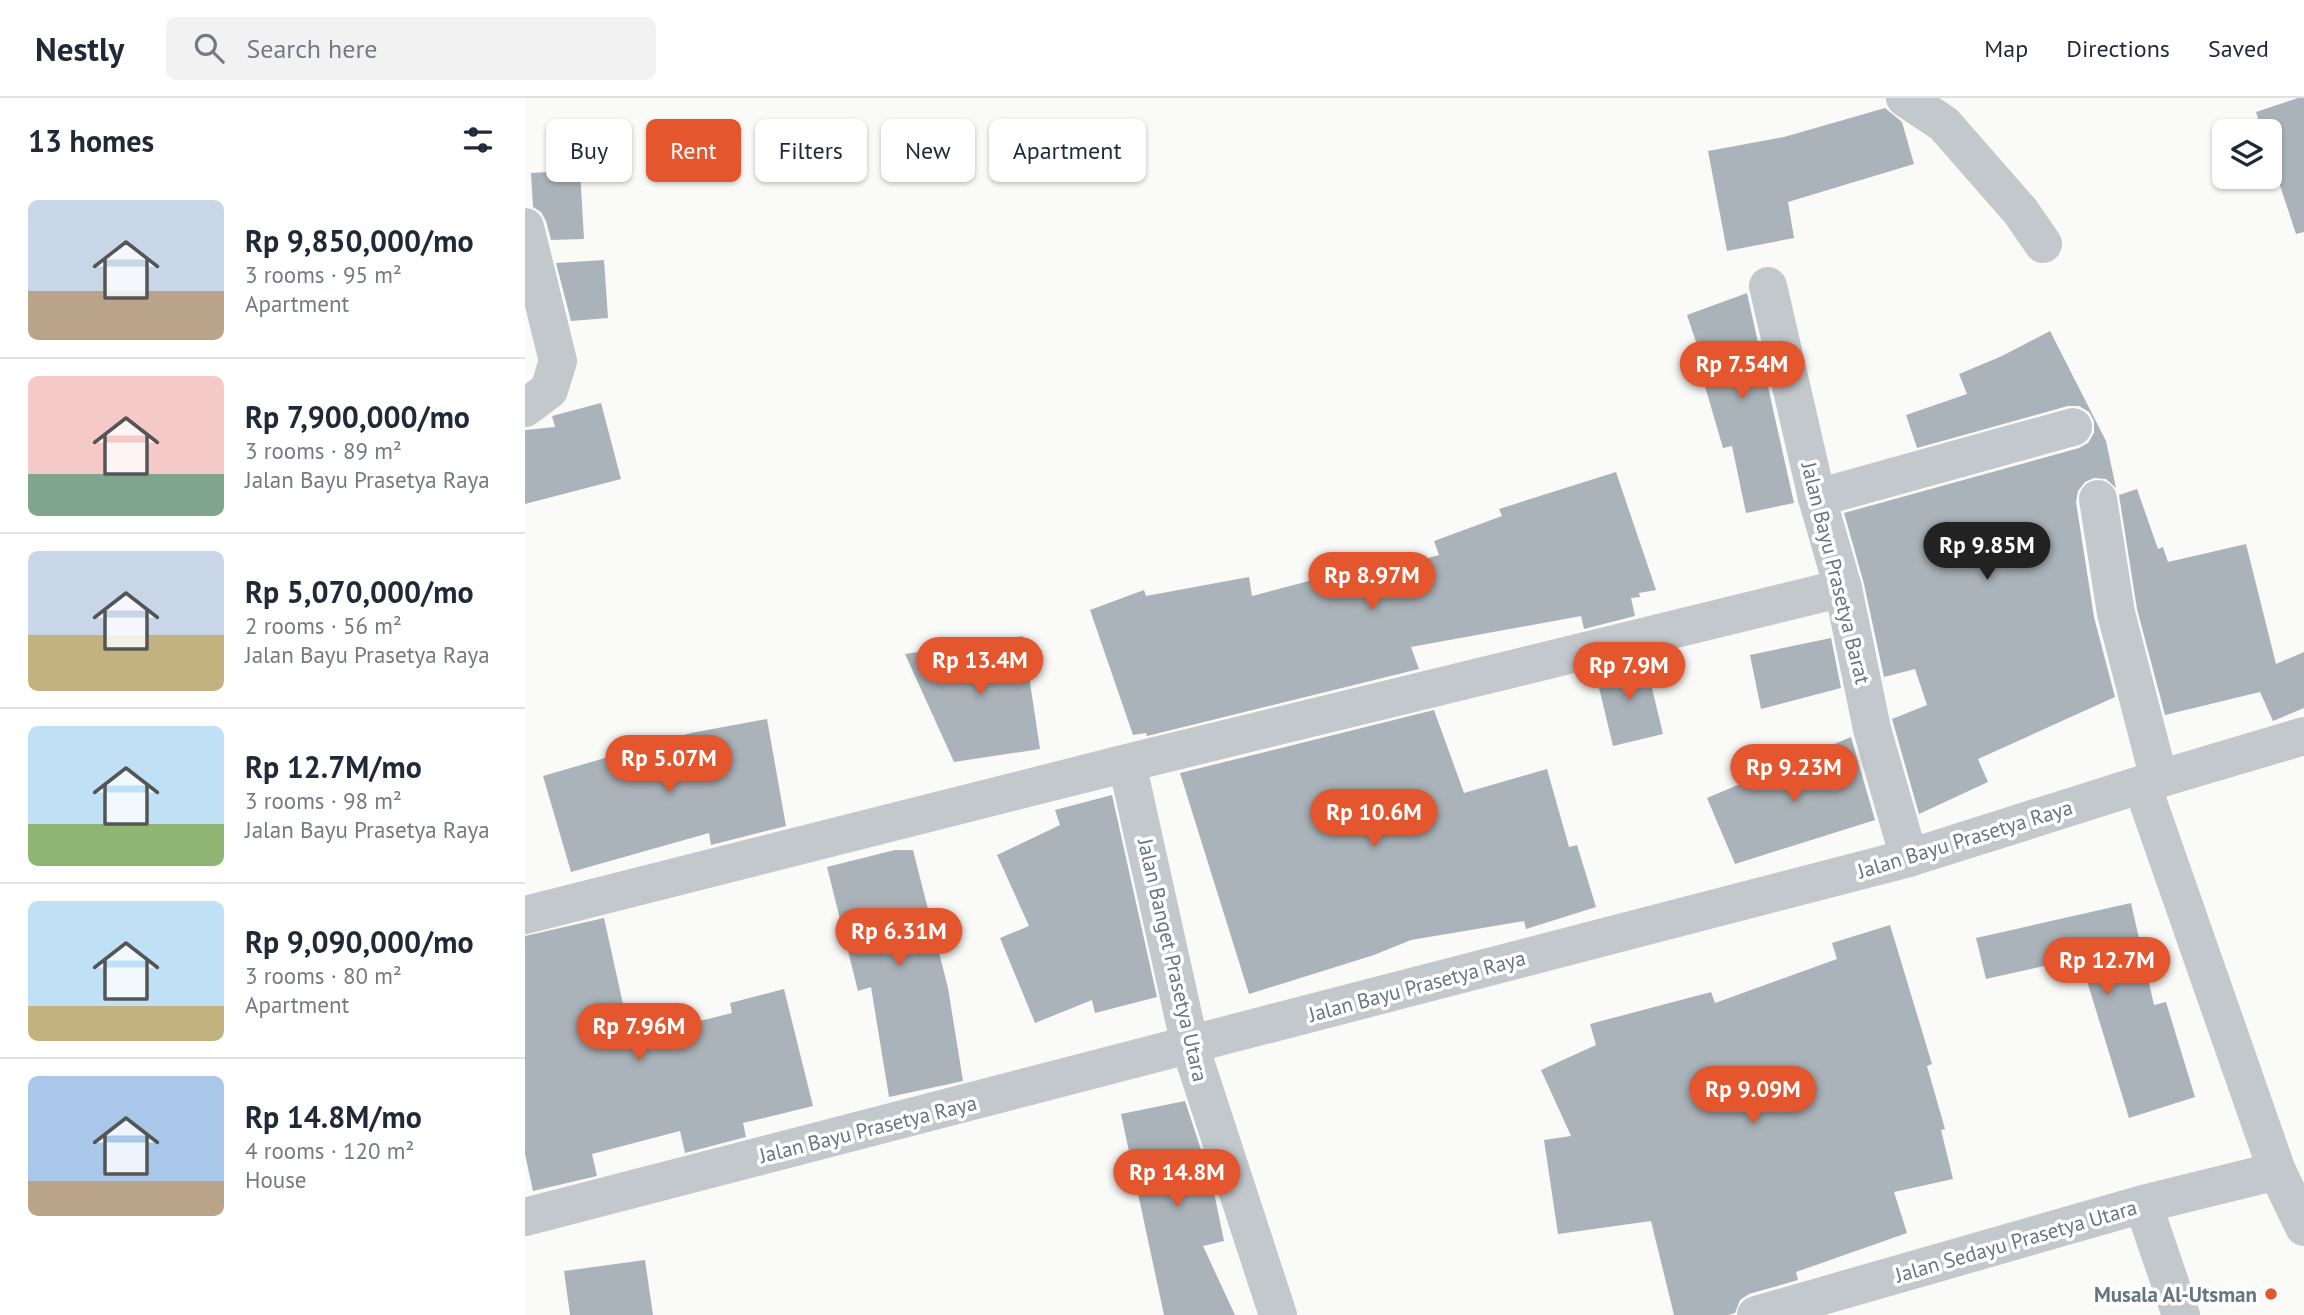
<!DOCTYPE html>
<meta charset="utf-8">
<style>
:root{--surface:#fff;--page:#f2f2f3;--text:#1f2937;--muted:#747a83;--line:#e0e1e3;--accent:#e4572e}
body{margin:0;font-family:"PT Sans",sans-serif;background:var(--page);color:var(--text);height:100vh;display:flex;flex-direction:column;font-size:26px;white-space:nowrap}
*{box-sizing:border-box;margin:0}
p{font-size:23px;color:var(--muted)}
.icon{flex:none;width:38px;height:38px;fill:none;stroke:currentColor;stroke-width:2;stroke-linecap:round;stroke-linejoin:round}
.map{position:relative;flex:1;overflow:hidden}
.side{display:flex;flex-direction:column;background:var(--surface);width:525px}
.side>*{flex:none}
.banner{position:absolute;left:21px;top:21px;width:665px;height:63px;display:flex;gap:14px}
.fabs{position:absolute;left:1687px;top:21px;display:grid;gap:14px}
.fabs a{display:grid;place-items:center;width:70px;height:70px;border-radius:10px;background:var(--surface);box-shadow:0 2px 5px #0004;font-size:35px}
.price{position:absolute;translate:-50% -60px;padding:0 16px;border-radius:24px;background:var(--accent);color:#fff;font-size:23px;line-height:46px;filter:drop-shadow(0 2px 4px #0008)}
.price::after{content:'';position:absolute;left:50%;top:42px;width:21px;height:16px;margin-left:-10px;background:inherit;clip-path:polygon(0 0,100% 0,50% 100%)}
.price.selected{background:#222;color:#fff}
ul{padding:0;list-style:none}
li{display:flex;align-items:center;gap:21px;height:175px;padding:0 28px}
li+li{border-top:2px solid var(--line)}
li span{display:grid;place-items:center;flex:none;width:196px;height:140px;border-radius:10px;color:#555}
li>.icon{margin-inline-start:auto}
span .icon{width:84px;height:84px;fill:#fffc;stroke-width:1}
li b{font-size:30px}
h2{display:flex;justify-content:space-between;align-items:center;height:84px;padding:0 28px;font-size:30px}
.chip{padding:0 24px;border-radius:10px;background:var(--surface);box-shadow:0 2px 5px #0004;font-size:24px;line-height:63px}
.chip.selected{background:var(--accent);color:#fff}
header{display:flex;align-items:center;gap:42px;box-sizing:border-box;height:98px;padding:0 35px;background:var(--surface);border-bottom:2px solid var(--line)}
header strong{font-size:33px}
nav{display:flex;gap:38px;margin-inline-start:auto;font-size:24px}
.search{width:490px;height:63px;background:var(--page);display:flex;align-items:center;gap:18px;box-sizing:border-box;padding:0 24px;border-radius:10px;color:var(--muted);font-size:26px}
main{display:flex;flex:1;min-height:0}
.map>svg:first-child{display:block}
.building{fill:#aab3b9}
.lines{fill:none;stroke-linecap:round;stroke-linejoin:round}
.minor{stroke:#c3c8cc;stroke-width:38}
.poi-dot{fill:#e4572e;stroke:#fff;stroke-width:2.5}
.labels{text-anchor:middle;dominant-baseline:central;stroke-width:7;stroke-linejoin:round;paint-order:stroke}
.street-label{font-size:21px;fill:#657683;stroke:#fff}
.poi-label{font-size:21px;font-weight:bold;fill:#657683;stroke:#fff;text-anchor:end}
</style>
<header>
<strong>Nestly</strong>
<div class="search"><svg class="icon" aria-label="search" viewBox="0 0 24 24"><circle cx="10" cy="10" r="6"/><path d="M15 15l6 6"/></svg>Search here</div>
<nav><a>Map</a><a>Directions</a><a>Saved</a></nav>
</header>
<main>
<section class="side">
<h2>13 homes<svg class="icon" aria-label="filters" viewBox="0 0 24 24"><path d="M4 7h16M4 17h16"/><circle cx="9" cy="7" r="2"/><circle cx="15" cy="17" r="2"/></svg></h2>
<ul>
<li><span style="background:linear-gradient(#c9d6e8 65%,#b9a48a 0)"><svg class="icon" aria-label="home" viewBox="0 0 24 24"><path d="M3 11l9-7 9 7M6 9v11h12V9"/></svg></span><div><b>Rp 9,850,000/mo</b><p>3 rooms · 95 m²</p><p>Apartment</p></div></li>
<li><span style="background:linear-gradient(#f6c9c9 70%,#7fa58c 0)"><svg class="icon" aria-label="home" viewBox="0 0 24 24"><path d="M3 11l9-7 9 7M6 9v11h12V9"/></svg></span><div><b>Rp 7,900,000/mo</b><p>3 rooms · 89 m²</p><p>Jalan Bayu Prasetya Raya</p></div></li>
<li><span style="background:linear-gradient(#c9d6e8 60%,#c2b280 0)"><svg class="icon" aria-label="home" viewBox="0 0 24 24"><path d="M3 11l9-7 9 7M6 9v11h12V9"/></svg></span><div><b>Rp 5,070,000/mo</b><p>2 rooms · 56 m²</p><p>Jalan Bayu Prasetya Raya</p></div></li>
<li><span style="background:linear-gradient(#bfe0f5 70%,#8fb573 0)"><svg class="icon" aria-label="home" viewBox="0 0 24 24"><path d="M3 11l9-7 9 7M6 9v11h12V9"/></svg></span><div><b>Rp 12.7M/mo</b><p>3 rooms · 98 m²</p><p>Jalan Bayu Prasetya Raya</p></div></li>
<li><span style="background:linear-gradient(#bfe0f5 75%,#c2b280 0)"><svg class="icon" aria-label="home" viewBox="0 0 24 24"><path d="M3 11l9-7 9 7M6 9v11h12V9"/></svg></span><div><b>Rp 9,090,000/mo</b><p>3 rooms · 80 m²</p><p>Apartment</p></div></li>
<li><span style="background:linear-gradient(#a9c7e8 75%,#b9a48a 0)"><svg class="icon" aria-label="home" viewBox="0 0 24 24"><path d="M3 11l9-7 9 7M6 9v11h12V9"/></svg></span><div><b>Rp 14.8M/mo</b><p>4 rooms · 120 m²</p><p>House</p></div></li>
</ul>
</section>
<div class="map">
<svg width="1779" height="1217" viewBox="0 0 1779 1217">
<rect width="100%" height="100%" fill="#fafaf8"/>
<g class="building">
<path d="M1773,0H1779V134L1771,136L1745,57V33H1737L1731,14Z"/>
<path d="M1360,10L1377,24L1389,66L1263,104L1269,140L1202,153L1183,53L1259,39Z"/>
<path d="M55,72L59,141L26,142L21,123L16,114L8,109L6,75Z"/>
<path d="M79,162L83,220L46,223L31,165Z"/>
<path d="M1222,195L1269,405L1221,415L1207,348L1198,350L1177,278L1182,277L1162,217Z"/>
<path d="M1525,233L1581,343L1591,390L1581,381L1569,380L1560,384L1553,393L1551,404L1569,519L1590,599L1453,661L1463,684L1394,716L1367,621L1402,607L1390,571L1359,579L1339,486L1319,415L1554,350L1563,345L1569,335V323L1564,314L1554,308H1543L1392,350L1381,317L1442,296L1434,276L1477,258Z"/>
<path d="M76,305L96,381L0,406V332L30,329L27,318Z"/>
<path d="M1091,374L1131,492L1114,495L1115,499L1106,500L1110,518L1059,531L1056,518L886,549L894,571L622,638L621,635L608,637L565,512L619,492L621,498L724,479L727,498L814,475L816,484L914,457L909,443L977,418L974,411Z"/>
<path d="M1612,391L1633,451L1638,449L1643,464L1721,446L1751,566L1779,554V610L1748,623L1735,594L1640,617L1612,511L1594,397Z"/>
<path d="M498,538L515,651L429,664L380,556Z"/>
<path d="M1306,540L1316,590L1236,611L1225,557Z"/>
<path d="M1120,561L1138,636L1088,648L1070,573Z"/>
<path d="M909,612L939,695L1022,671L1044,749L1052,747L1071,809L1001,831L999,823L886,842L849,857L724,896L655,675Z"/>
<path d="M242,621L261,728L186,747L184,735L46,774L18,678L166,635Z"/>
<path d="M1326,639L1350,722L1210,766L1182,700Z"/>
<path d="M587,697L632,899L570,915L567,902L510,925L475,840L504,828L472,757L535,727L530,712Z"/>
<path d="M370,752H388L423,890L438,983L364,999L346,889L333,893L302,769Z"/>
<path d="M1606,805L1629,907L1641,904L1670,999L1604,1020L1555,860L1461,881L1451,840Z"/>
<path d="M79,820L104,933L120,929L122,936L207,915L205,905L259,891L288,1008L218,1025L221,1039L160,1055L155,1033L67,1056L72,1078L8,1093L0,1056V838Z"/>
<path d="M1365,827L1407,966L1402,968L1420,1031L1416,1032L1428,1081L1369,1094L1382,1135L1271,1174L1273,1182L1224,1196L1215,1202L1210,1215L1203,1217H1149L1126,1123L1033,1136L1019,1042L1046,1038L1016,972L1071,947L1065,926L1186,894L1190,905L1312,861L1307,845Z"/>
<path d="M660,1003L687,1085L699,1143L678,1148L710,1217H639L596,1016Z"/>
<path d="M120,1162L128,1217H45L39,1173Z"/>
</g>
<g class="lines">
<g class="minor">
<path d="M1380,0L1419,26L1496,114L1518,146"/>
<path d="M0,129L33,263L24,292L0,310"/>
<path d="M1243,188L1292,400L1318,490L1347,631L1384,760"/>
<path d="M1292,400L1548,329"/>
<path d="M1573,401L1591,515L1634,681"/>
<path d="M602,665L665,948L753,1217"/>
<path d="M1617,687L1752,1073L1779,1129"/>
<path d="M0,817L602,665L1318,490"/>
<path d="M1618,1106L1656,1217"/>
<path d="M0,1119L1384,760L1634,681L1779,638"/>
<path d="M1231,1217L1618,1106L1752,1073"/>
</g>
</g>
<circle class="poi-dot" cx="1746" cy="1196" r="7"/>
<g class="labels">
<g class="street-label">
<text transform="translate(1311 475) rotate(76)">Jalan Bayu Prasetya Barat</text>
<text transform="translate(1440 741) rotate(-17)">Jalan Bayu Prasetya Raya</text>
<text transform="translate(648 862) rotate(77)">Jalan Banget Prasetya Utara</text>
<text transform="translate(892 888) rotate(-15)">Jalan Bayu Prasetya Raya</text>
<text transform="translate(343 1031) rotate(-14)">Jalan Bayu Prasetya Raya</text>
<text transform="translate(1491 1143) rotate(-16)">Jalan Sedayu Prasetya Utara</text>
</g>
<g class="poi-label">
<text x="1732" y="1196">Musala Al-Utsman</text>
</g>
</g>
</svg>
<div class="fabs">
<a><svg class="icon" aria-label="layers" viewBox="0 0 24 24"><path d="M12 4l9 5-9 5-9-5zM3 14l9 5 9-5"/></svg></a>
</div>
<b class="price" style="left:1217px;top:303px">Rp 7.54M</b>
<b class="price selected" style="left:1462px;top:484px">Rp 9.85M</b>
<b class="price" style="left:847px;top:514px">Rp 8.97M</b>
<b class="price" style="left:455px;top:599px">Rp 13.4M</b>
<b class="price" style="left:1104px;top:604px">Rp 7.9M</b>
<b class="price" style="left:144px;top:697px">Rp 5.07M</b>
<b class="price" style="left:1269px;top:706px">Rp 9.23M</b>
<b class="price" style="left:849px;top:751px">Rp 10.6M</b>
<b class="price" style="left:374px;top:870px">Rp 6.31M</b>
<b class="price" style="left:1582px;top:899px">Rp 12.7M</b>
<b class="price" style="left:114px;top:965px">Rp 7.96M</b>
<b class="price" style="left:1228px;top:1028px">Rp 9.09M</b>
<b class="price" style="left:652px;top:1111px">Rp 14.8M</b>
<div class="banner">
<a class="chip">Buy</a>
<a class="chip selected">Rent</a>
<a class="chip">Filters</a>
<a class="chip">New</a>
<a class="chip">Apartment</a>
</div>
</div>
</main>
